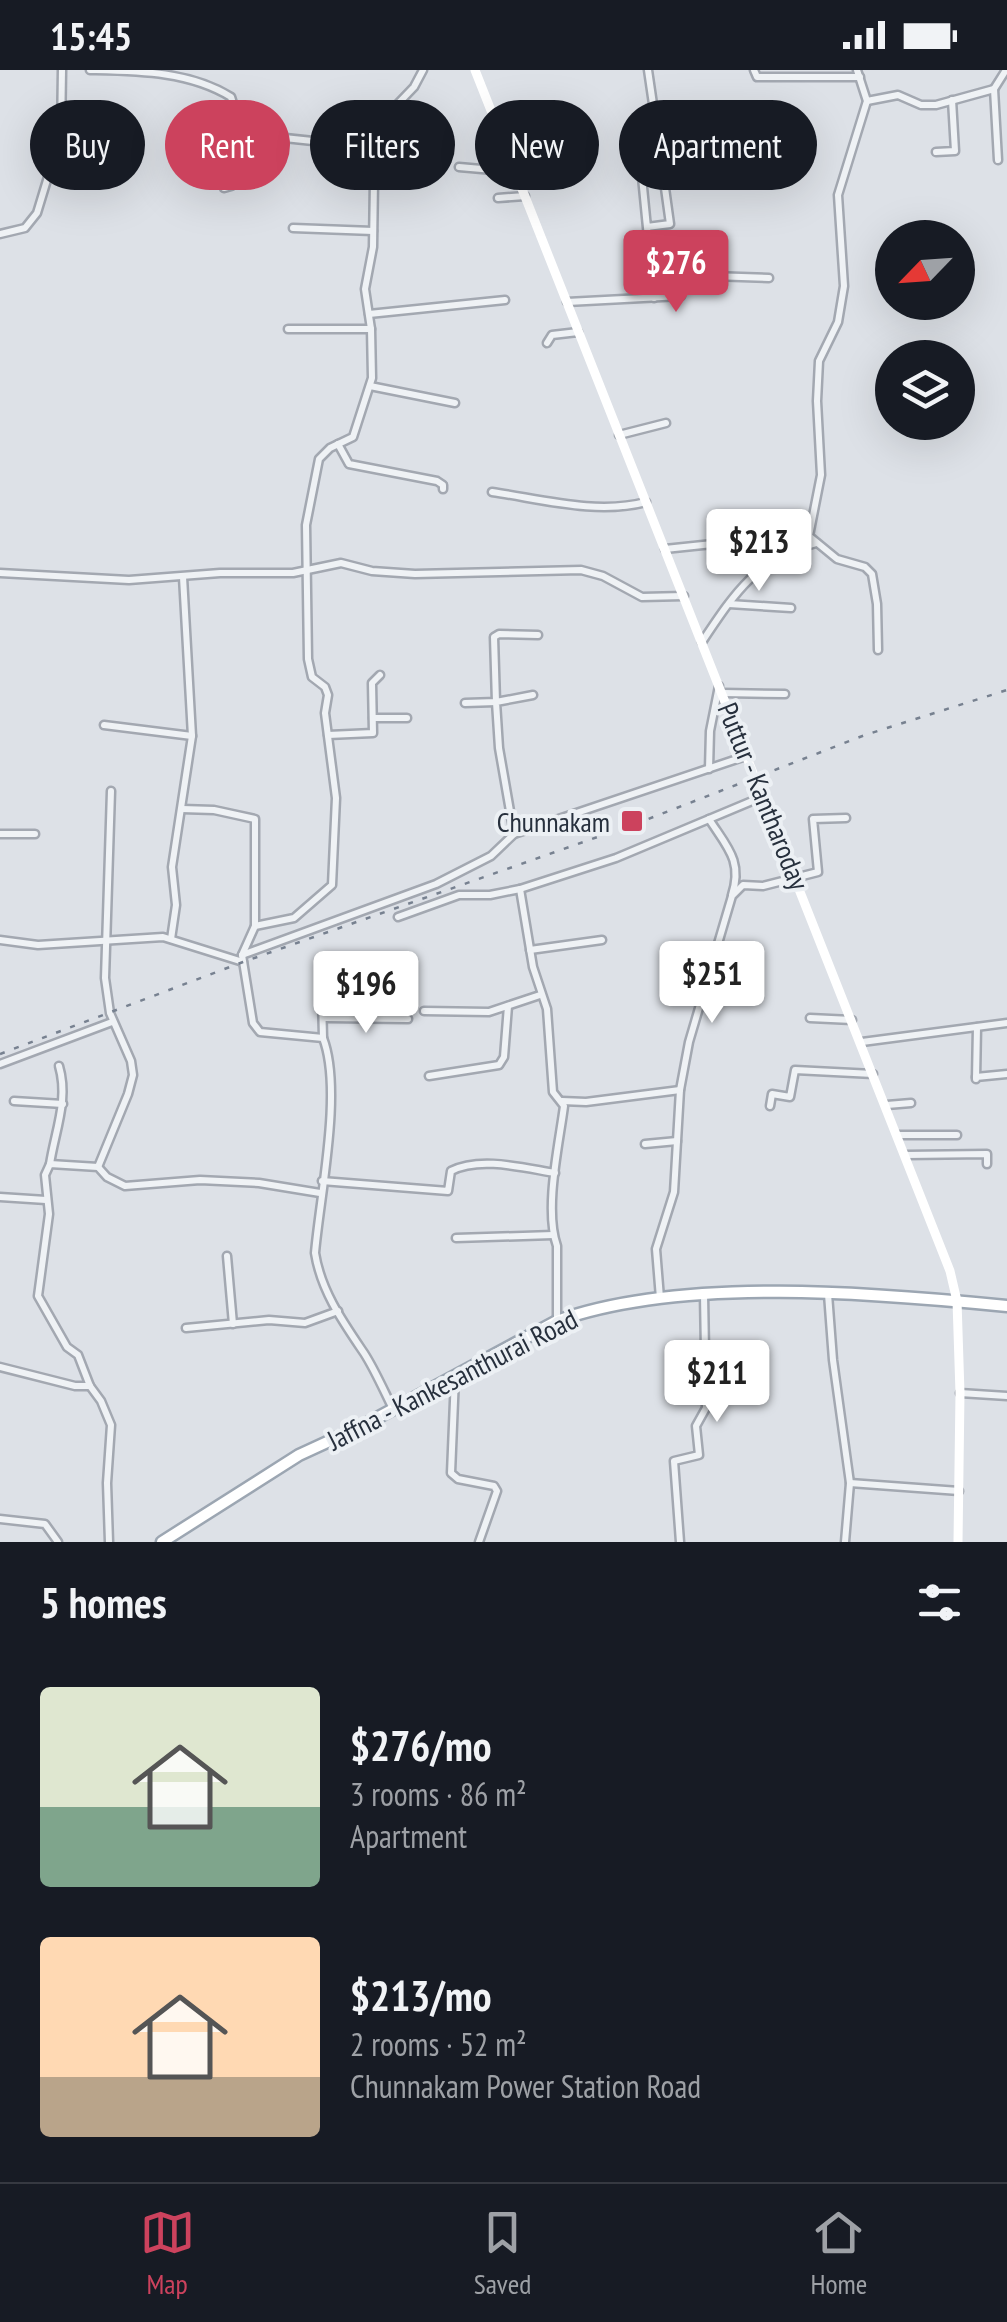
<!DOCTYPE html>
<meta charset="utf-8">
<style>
:root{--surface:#171b24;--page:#242831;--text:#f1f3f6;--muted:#9ea1a6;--line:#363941;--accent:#cc425d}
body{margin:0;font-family:"PT Sans Narrow",sans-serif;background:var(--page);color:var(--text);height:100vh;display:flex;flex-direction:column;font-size:38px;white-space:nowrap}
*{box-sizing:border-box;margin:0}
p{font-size:32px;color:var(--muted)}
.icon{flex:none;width:55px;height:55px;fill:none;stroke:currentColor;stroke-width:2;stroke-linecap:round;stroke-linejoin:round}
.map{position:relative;height:1472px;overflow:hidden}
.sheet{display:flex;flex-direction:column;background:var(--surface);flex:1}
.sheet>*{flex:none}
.guide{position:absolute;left:30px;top:30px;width:948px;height:90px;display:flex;gap:20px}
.needle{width:65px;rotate:245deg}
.controls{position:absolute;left:875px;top:150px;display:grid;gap:20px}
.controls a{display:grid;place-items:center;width:100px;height:100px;border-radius:50%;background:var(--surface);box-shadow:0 10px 40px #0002;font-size:50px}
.price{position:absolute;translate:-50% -85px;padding:0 22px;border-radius:10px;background:#fff;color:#222;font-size:32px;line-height:65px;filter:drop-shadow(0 2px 5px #0008)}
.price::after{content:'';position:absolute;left:50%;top:60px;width:30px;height:22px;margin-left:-15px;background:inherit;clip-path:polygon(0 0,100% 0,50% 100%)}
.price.on{background:var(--accent);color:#fff}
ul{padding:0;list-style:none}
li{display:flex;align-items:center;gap:30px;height:250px;padding:0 40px}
li span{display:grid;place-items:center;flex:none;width:280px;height:200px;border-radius:10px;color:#555}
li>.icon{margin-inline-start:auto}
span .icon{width:120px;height:120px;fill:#fffc;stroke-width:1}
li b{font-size:42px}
h2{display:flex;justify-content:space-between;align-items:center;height:120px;padding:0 40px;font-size:42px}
.pill{padding:0 35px;border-radius:45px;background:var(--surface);box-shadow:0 10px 40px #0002;font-size:35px;line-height:90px}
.pill.on{background:var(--accent);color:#fff}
.status{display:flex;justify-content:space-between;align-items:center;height:70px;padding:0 50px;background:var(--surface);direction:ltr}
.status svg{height:28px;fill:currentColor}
.tab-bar{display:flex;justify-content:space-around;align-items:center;height:140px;border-top:2px solid var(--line);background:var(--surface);font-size:28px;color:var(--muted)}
.tab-bar a{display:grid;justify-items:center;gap:5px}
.tab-bar .on{color:var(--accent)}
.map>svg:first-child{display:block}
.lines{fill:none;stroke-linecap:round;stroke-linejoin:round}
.minor-casing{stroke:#a3a8b1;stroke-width:11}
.primary-casing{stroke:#9ca6b2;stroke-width:15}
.minor{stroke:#eff2f5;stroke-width:6}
.secondary{stroke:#fff;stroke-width:9}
.primary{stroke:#fff;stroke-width:10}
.rail{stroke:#778190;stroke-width:2.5;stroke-dasharray:5 10;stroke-linecap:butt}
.poi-dot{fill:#cc425d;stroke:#ecf0f4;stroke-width:4}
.labels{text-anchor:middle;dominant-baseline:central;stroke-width:8;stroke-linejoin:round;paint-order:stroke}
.street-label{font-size:28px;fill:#27303d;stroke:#ecf0f4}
.poi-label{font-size:28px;fill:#27303d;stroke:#ecf0f4;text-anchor:end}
</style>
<div class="status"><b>15:45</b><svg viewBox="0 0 49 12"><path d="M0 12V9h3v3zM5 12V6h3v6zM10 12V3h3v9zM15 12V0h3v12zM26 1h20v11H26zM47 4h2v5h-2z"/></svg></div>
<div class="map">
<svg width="1007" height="1472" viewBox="0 0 1007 1472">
<rect width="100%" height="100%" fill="#dde1e7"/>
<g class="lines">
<g class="minor-casing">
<g id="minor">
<path d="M90,0C137,1 189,1 231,27L238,49L248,64L378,78"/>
<path d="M648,0L660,82"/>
<path d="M754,0L757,7H860"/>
<path d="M857,0L867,31L838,125L844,216L838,252L819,291L817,331L821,405L809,466L837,489L865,497L872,504L877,534L878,580"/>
<path d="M994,19L1006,0"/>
<path d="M867,31L898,25L921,35H936L994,19L998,90"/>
<path d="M936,82L955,81L952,30"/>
<path d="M459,97L515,102"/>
<path d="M224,118L231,116L235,63L242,59"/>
<path d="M498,128L525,126"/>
<path d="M647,157L670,154L660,82L640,87L654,228"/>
<path d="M293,158L373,161"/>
<path d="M0,164L25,158L37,143L61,64L62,0"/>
<path d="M714,206V178"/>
<path d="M567,232L681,226V205L769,208"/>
<path d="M369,244L505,230"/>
<path d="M288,259H371"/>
<path d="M547,273L552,265L578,262"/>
<path d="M370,316L455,333"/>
<path d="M619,365L666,353"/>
<path d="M338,374L349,394L437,411L443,415V419"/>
<path d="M492,422C541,429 597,445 646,432"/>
<path d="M665,479L741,471"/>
<path d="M0,503L129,510L220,503H293L341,493L372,501L415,504L581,500L603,506L642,527L684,526"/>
<path d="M729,534L791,538"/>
<path d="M702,572C734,524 757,488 816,473"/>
<path d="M723,623L785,624"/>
<path d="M465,633L496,632L494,567L499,564L538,565"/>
<path d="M373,648H407"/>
<path d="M104,655L192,666"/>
<path d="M328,665L373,663L372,613L380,605"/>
<path d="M709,699L710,661L719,616"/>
<path d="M182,739L214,740L255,749V856L242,885L253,953L260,962L323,968C343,1020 320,1125 315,1183C321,1221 343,1252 364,1283C375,1300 384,1321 393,1339"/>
<path d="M709,749C727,777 743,791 732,825"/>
<path d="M0,764H35"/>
<path d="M514,764L499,678L496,632L533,625"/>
<path d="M520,819L533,897L547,939L553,1022L564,1036C559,1075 544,1139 557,1176V1250"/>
<path d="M398,847L459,825H490L520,819L616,788L764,726"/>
<path d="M255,856L294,848L332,815L336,728L325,643L328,625L325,617L312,607L308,589L306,455L319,389L330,378L353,367L372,308L371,259L365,219L373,177L374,110L378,78L390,42L414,17L423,0"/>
<path d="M171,869L176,835L172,797L192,666L183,507"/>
<path d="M0,870L38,875L163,867L243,892"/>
<path d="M530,880L602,870"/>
<path d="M242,885L436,814L491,786L514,764L746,686"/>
<path d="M322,928L323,968"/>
<path d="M424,941L489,942L540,925"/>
<path d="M325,948L408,949"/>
<path d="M810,948L852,950"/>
<path d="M862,972L1007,953"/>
<path d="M0,994L112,952"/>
<path d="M429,1006L499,995L504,987L508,936"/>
<path d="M976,1007L1007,1004"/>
<path d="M976,1009L977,957"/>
<path d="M14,1031L63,1034"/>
<path d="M562,1031L586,1032L680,1020"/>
<path d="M887,1035L911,1033"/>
<path d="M770,1036L772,1024L790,1027L795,1000L873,1004"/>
<path d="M899,1065H957"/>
<path d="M645,1074L677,1071"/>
<path d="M906,1085L987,1084V1094"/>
<path d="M50,1094C55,1061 69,1030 59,996"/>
<path d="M98,1097L128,1024L133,1005L131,991L110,943L105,908L111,721"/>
<path d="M322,1111L448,1121L451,1101C480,1086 524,1098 555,1103"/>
<path d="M0,1127L46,1130"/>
<path d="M456,1168L553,1165"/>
<path d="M227,1186L233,1254"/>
<path d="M828,1224L833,1290L850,1413L845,1472"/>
<path d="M660,1228L656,1179L674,1122L680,1020L689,972L732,826L743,815L763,816L818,802L813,749L846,748"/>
<path d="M186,1258L269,1250L305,1253L338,1241"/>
<path d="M0,1297L75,1316H90"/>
<path d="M455,1307L451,1403L458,1409L494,1416L497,1421L479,1472"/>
<path d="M960,1323L1007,1326"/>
<path d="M850,1413L959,1421"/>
<path d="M0,1449L45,1454L58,1472"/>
<path d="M109,1472L107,1413L111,1355L101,1331L90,1316L78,1285L67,1277L38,1226L49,1144L45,1105L50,1094L98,1097L107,1107L125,1116L200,1110L259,1113L320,1123"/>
<path d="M680,1472L674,1391L699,1385L696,1356L706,1338L704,1225"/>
</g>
</g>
<g class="primary-casing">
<path id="primary" d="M162,1472L299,1385L362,1356L557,1251C682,1206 875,1223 1007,1236"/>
</g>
<use href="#minor" class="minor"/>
<path class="secondary" d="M475,0L950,1201L957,1231L960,1323L958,1472"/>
<use href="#primary" class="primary"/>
<path class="rail" d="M0,984L243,892L643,751L865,665L1007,620"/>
</g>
<rect class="poi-dot" x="620" y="739" width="24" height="24" rx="5"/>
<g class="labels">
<g class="street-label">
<text transform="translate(764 726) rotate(68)">Puttur - Kantharoday</text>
<text transform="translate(452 1309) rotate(-27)">Jaffna - Kankesanthurai Road</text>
</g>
<g class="poi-label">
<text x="610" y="751">Chunnakam</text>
</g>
</g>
</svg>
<div class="controls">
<a><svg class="needle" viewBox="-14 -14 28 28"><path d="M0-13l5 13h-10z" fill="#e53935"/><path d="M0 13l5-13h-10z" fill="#9ea1a6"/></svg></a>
<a><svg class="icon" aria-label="layers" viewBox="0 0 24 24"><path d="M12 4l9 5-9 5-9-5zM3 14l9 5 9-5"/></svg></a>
</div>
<b class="price on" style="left:676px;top:245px">$276</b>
<b class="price" style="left:759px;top:524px">$213</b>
<b class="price" style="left:712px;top:956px">$251</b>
<b class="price" style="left:366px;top:966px">$196</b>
<b class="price" style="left:717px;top:1355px">$211</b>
<div class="guide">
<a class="pill">Buy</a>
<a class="pill on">Rent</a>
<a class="pill">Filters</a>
<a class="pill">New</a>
<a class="pill">Apartment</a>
</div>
</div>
<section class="sheet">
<h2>5 homes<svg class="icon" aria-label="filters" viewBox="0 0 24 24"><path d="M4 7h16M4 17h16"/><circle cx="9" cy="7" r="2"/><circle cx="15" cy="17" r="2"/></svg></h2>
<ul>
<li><span style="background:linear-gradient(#dfe7d0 60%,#7fa58c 0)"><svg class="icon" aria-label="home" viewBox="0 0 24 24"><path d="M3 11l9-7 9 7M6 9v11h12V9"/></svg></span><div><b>$276/mo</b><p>3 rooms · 86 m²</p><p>Apartment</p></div></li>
<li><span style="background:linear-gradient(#ffd9b3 70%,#b9a48a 0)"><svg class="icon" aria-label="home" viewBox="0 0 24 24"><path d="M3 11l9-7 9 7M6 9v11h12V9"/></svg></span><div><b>$213/mo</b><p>2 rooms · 52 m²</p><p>Chunnakam Power Station Road</p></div></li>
</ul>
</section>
<nav class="tab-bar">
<a class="on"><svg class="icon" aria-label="map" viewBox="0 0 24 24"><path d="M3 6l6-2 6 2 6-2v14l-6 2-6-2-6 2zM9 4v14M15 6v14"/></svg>Map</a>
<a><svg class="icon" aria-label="saved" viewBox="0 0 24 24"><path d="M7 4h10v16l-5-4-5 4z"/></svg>Saved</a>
<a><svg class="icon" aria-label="home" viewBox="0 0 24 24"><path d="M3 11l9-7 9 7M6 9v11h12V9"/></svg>Home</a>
</nav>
